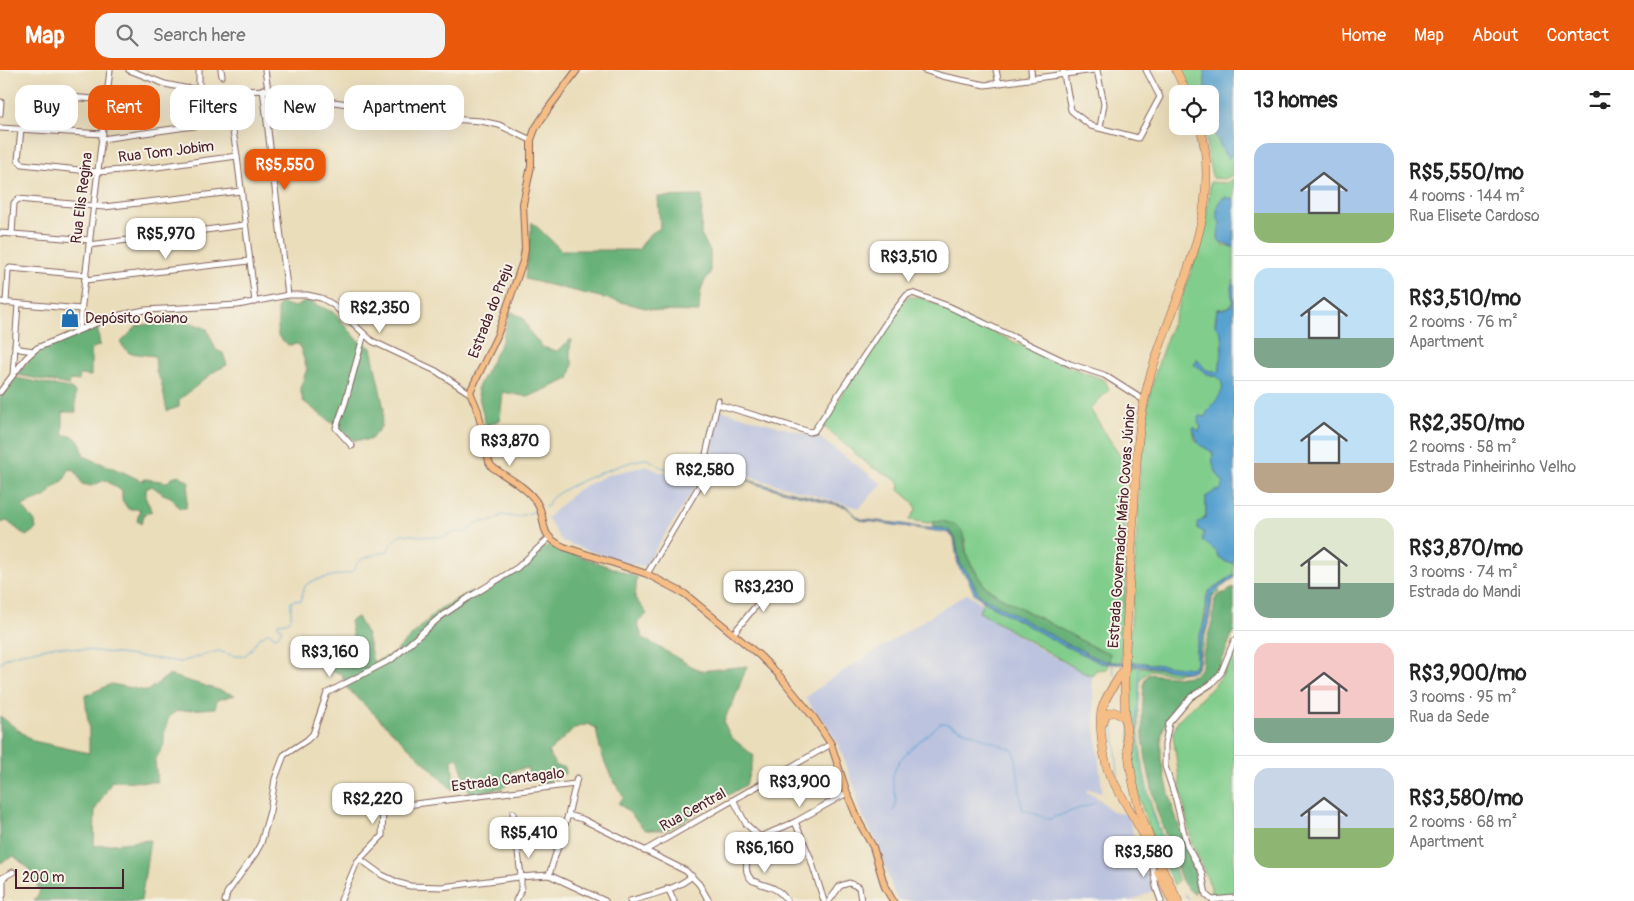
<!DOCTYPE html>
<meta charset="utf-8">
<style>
:root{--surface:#fff;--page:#f2f2f2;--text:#222;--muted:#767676;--line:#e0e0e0;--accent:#ea580c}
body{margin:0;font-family:Pangolin,sans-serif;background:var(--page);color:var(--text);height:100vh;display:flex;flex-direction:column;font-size:19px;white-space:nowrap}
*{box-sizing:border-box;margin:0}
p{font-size:16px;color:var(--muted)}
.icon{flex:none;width:28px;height:28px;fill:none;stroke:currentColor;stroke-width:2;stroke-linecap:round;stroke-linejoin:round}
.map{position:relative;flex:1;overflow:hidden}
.details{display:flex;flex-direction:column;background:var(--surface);width:400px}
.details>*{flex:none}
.hud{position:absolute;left:15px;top:15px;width:475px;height:45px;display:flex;gap:10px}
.fabs{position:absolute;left:1169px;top:15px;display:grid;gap:10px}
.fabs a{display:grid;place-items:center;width:50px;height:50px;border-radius:10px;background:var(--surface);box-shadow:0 5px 20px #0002;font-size:25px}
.scale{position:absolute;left:15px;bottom:12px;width:109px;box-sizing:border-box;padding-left:5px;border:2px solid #4a1f2b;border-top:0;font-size:14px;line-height:18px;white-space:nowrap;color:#4a1f2b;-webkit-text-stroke:4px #f7f3e8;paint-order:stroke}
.price{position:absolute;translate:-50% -42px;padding:0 11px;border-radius:10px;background:#fff;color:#222;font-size:16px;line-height:32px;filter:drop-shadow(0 1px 2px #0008)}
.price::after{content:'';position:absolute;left:50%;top:30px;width:15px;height:11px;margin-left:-8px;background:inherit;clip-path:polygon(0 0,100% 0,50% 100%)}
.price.selected{background:var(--accent);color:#fff}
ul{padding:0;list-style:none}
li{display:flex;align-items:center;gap:15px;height:125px;padding:0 20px}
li+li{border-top:1px solid var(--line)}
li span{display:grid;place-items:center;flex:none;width:140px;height:100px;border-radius:15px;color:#555}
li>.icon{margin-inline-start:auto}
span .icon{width:60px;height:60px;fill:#fffc;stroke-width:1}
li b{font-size:21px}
h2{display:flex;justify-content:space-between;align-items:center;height:60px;padding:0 20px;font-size:21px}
.pill{padding:0 18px;border-radius:15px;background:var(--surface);box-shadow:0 5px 20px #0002;font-size:18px;line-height:45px}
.pill.selected{background:var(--accent);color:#fff}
header{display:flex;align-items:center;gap:30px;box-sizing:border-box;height:70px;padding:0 25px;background:var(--accent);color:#fff}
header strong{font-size:24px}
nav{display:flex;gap:28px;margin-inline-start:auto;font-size:18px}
.search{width:350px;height:45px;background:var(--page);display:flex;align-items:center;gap:12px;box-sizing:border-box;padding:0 18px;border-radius:15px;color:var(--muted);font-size:19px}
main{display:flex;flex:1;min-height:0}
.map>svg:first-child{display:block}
.industrial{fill:#bcc3de}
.green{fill:#81ce8c;stroke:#66765c}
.forest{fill:#68b178;stroke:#596852}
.water{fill:#59a2d0;stroke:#52607e}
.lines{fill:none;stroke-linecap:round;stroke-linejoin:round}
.stream{stroke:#59a2d0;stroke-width:1}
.minor-casing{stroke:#82625d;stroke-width:7}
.major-casing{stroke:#82625d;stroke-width:8}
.highway-casing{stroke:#82625d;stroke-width:9}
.minor{stroke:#fff;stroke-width:5}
.major{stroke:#f6be87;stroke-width:6}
.highway{stroke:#f6be87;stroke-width:8}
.labels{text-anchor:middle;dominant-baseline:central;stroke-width:4;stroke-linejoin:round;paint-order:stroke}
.street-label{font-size:15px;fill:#4a1f2b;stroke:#f7f3e8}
.poi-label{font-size:15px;fill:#4a1f2b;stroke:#f7f3e8;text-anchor:start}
</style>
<header>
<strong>Map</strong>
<div class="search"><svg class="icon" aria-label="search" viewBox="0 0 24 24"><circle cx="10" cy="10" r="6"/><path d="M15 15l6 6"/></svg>Search here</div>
<nav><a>Home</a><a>Map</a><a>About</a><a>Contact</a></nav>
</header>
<main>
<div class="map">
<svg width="1234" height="831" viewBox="0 0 1234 831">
<rect width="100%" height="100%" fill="#f7f3e8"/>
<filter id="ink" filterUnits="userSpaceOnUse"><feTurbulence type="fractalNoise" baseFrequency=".02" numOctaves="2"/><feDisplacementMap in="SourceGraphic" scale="10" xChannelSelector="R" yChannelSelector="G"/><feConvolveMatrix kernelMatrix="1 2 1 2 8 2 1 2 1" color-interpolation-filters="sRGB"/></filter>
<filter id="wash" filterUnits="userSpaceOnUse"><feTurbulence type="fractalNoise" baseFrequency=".0096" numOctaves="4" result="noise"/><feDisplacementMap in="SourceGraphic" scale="20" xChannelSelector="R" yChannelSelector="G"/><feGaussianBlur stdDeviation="1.12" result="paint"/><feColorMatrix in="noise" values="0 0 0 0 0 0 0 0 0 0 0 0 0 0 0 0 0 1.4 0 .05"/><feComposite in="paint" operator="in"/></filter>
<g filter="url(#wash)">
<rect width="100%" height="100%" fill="#eaddba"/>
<g class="industrial">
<path d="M720,340L820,368L882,414L859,438L709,395Z"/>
<path d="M646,396L660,402L701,401L695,417L645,496L627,494L562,471L547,448L577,420L607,405Z"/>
<path d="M968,523L982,534L979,542L1040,579L1084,603L1092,605L1095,657L1102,720L1101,722L1088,719L1086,722L1098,728L1111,741L1128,745L1140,788L1146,785L1155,820L1131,831H900L894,823L878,775L859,739L857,724L839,676L828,657L805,628L829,610Z"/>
</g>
<g class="green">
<path d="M1180,0H1205V18L1207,24H1191Z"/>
<path d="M1210,54L1225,85L1229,88L1234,80V104L1225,109L1213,108C1207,92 1208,73 1203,56H1210Z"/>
<path d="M1234,109V129L1222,128L1217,137L1221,152L1218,166L1223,176L1234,177V210L1231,216L1233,231L1228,238L1217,239L1215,252L1223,267L1220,302L1206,300L1198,292V296L1210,306H1216C1227,313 1224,319 1219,331L1216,333L1205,347L1200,346L1201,357L1199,361L1193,358L1195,370L1213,383C1211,397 1217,403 1225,413L1219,422L1216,421L1206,427V446L1200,452L1204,462L1203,470L1218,482V485L1226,492L1234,493V505L1210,521L1207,526L1203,557L1196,578V593L1192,598L1186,599L1143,593H1128C1132,542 1135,492 1138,441C1140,402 1141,362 1150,324C1166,253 1207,186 1210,112L1226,113Z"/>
<path d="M908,227H919L927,230C986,258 1044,289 1105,310L1109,320L1090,339L1122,389L1127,501L1121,593L1109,592V583L1097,579L997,525L984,515L967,487L965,469L942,451L928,453L909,450L916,440L914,433L899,420L900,415L896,410L870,396L822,355L904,230Z"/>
<path d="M1218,519L1220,522L1212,528C1212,548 1204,564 1201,583C1199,590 1200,595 1195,601L1175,604L1149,600L1140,610C1140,623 1138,636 1138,649C1139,678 1144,709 1152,737C1159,762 1172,785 1178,810L1174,815C1162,790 1150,763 1142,737C1129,692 1128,643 1128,596L1193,601L1198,596L1199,578L1208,553L1211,527L1214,522Z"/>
<path d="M983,531C1016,549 1049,568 1083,584C1092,588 1097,593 1108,594L1107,599L1096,600L1092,605L1084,603L979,542Z"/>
<path d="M1234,581V827L1210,828L1211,817L1192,774L1181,722L1173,664L1178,650L1214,616L1221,607Z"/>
</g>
<g class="forest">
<path d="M702,126L701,165L710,181V204C699,216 700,227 699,242L658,241L525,209L532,152L561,180H638L649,165L660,158L658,127Z"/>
<path d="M307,231L333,242L358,270L371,278L384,339L381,357L370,370H354L303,331L300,318L307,299L299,274L288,275L278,266V238L280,233L295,237Z"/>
<path d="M510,241L523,248L530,262L542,277L557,281L571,269L570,285L573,294L569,309L528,327L503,322L500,350L486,356L477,319L502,271Z"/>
<path d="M182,249L207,259L216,280L223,283L227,295L215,301L179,330V337L167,341L161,311L156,302L155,286L129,283L120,273L137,256Z"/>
<path d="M97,256L100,275L91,279V306L79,305V311L70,310L69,315L18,305L29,290L39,280Z"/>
<path d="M16,308L69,318L75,322L76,342H63V365L73,366L80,372L84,386C103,395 122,400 141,411L146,409L168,412L172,407L179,405L189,412L186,438H179L171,427L163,424L152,416L146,419V429L152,441L145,443L141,454L137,451L140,439H128L122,430V421L105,410L91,416L82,414L75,400L69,399L64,410L53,418L47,426L22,436L35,452L36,459L26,466L7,451L0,453V328Z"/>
<path d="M942,451C973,458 959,468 968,488C969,492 982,513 984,515C988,519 993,522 997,525L1097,579L1110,583L1109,592L1102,591L1067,574L983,528L976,521L968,503L960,495L955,468L951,462L942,458H934L933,452Z"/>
<path d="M549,475L637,507L635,528L647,544L637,553L643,568L700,601L747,596L733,633L728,641L724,653L731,667L754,686L746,715L667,760H645L629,742L618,733L624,728C609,705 600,686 596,658L588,654L575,658L548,682L556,696L565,697L566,703L544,713L529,708L528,698L511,701L512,712L502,718L470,724L458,688L452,690L454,721L345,616L342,604L328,600L356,584L350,551L357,547L367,565L373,592L393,584L438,540L469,522L479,523L523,499L542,479Z"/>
<path d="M1234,518V559L1218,602L1211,610L1182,629L1173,640L1163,659L1161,670V690L1173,739L1200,815L1194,824L1186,817L1181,809L1156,738L1146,690L1143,668L1142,646L1144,612L1148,604L1182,607L1194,605L1198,602L1202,596L1203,584L1213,548L1215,529L1219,525Z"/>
<path d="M169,605L235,625L217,630L215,638L177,641L169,646L164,664V675L155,690L157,712L112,711L95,740L94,776L150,770L141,831H34L40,821L28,798L14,786L0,793V646L33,671L89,683V660L85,626L111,614L147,621Z"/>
</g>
<g class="water">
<path d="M1205,0H1234V80L1229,88L1225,85L1210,54V24H1207L1205,18Z"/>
<path d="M1225,127L1234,129V177C1214,172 1218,171 1220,152L1217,148C1217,139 1216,131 1225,127Z"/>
<path d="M1234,210V430L1232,433L1234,434V493L1226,492L1217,485V482L1202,470L1204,462L1198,459L1197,455L1198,452L1203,450L1206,446V427L1216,420L1219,422L1224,413C1216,402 1211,398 1213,383C1196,371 1200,380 1193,358L1194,357L1199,361L1201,357L1198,353L1199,346L1205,347C1209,334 1234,320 1216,306C1205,307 1203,298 1194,295L1197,289L1206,300L1220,302C1218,286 1230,268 1215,256L1217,239C1224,239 1231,239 1233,231C1232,222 1229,219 1234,210Z"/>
<path d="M706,397L758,413L846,436C852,440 855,446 861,449L903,454L923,458H942L948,460L955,468L960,495L968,503L979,525L1067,574L1079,579L1095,588L1109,592L1143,593L1192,598L1196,593V578L1206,545L1207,526L1209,521L1234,505V508L1212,524L1208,553L1199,578V593L1193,601L1185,602L1146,596L1100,593L1085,585L1062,575L983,531L974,523L968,509L958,496L954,469L949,463L860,450L846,437L759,415L745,409L705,399Z"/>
</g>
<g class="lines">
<g class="stream">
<path d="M544,437L548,436C549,433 549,431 551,429C561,417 631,389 646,389C652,390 657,396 663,398C674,400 690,395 702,396"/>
<path d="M1112,593L1114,605"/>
<path d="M0,594L4,589L13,585L56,576L181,592L218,581L235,586H244L250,581L258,569L269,562L275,567L278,566L282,559L278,556V553L287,552L291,548V532L295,530L301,531C302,527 303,519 306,515C313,508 342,505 352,502C355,499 356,494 359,491C364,487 382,483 388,481C389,475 396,468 401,464L434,467H442L456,462H466L478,452L493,451L502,445L516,447L537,441"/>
<path d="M1139,596V631L1136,646L1139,690L1146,729L1174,806"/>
<path d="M1112,628V635"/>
<path d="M1113,648L1119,715"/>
<path d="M894,741C900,726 891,719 893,706C897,684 926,668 940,653H945L1013,680L1016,689L1022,739L1049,749L1095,733"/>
<path d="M1184,824L1191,831"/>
</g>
</g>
</g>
<g filter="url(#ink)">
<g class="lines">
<g class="minor-casing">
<g id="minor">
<path d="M129,0L165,14L184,18L239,21L268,20L298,27L355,35L403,46L481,51L499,55L531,70"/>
<path d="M221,0L222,6"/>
<path d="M265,0L268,20"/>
<path d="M924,0L942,6L985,15L1095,0"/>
<path d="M996,0L999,14"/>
<path d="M1031,0L1032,9"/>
<path d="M1063,0L1071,40L1073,42L1091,56L1138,68L1160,27L1146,0"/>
<path d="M1097,0L1104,34L1100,58"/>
<path d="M263,19L288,225"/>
<path d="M199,20V0"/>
<path d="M25,22L32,24L106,30"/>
<path d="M0,44L1,32"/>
<path d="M0,58L103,64"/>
<path d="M21,59L18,90L22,94L98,102L157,97L237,86"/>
<path d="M102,69L222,52L230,54L233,61L237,86L255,232"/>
<path d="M0,163L90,170"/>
<path d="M12,163L14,133L18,129L104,137L241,121"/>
<path d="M89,175L244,155"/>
<path d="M85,210L249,191"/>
<path d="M0,232L81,239"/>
<path d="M6,233L8,200L10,198L86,205"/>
<path d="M79,259L110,0"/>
<path d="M15,275L20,279L33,281"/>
<path d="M13,305L18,234"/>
<path d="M0,322L26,288L37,278L99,252L120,245L145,240L238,235L288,225H307L321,228L332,234L372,271L436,301L471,324"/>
<path d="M717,334L810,362L814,361L892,244L907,225L912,223L948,236L1070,294L1104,305L1145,331"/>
<path d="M352,376L336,358L345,333L364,264"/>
<path d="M647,504L699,416L718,330"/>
<path d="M733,564L768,521L784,511"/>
<path d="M1234,571L1221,603L1211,614L1191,627L1169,653L1165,674V696L1176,730L1187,776L1202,803L1206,825L1212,830L1234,828"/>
<path d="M734,731L746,754L760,767"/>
<path d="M383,738L575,714"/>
<path d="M513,743L521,806V820L516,831"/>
<path d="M568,745L582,749L686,801L699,814L709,831"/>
<path d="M795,752L810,787L824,831"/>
<path d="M760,767L795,752L847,723"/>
<path d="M760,767C752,777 738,799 753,811C754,811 760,813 761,814C772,817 780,820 787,831"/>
<path d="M644,781L831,674"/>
<path d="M1150,781L1156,817L1161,831"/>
<path d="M360,789L382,805L399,813L410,816L442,817L519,807L549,805L605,831"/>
<path d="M549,805L568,745L577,708"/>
<path d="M0,809L13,802"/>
<path d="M668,818L674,831"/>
<path d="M341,830L357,792L382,766L383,738L382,718"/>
<path d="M1,831L3,824V808"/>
<path d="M225,831L227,823L255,784L261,773L270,741L275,709L284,685L307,670L313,664L327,623L392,589L440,547L468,528L517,498L549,468"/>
<path d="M630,831C650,825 676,820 692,806"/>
<path d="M829,831L840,816L849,813L859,817L861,831"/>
</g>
</g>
<g class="major-casing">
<path id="major" d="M577,0L548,39L535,59L531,70V96L523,134L525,179L523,191L497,266L470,322L478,341L489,392L492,397C506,407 525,416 535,430C550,450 534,463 564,477L647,504L685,524L760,586L778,604L814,648L831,674L847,723L859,752L873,777L885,817L893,831"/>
</g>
<g class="highway-casing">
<g id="highway">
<path d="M1176,0L1187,24"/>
<path d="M1125,598C1118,610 1107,623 1103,636C1097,651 1104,691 1110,706L1145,767"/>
<path d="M1103,653L1106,644L1114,642L1125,647"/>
<path d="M1158,801L1172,831"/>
<path d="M1178,831C1159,793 1141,754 1133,712C1117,632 1128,549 1132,469C1136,416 1135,361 1149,310C1172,228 1225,144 1200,56"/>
</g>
</g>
<use href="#minor" class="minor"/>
<use href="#major" class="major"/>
<use href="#highway" class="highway"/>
</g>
</g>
<defs>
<g id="shop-bare" transform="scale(1.5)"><path d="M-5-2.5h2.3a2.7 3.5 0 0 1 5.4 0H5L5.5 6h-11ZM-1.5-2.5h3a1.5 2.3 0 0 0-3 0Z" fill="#1f6fb2" stroke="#f7f3e8" stroke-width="2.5" paint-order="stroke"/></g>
</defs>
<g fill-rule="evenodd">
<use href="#shop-bare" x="70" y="248"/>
</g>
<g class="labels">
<g class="street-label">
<text transform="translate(166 82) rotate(-7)">Rua Tom Jobim</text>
<text transform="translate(82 128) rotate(-83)">Rua Elis Regina</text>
<text transform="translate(491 241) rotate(-69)">Estrada do Preju</text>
<text transform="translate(1122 456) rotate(-86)">Estrada Governador Mário Covas Júnior</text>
<text transform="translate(508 710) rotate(-7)">Estrada Cantagalo</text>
<text transform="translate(693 740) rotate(-29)">Rua Central</text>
</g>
<g class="poi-label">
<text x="85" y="248">Depósito Goiano</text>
</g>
</g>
</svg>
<div class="fabs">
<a><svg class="icon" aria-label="locate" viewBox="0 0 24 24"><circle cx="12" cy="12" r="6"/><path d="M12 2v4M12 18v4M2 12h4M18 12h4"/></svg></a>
</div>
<div class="scale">200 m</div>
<b class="price selected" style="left:285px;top:121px">R$5,550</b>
<b class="price" style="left:166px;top:190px">R$5,970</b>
<b class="price" style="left:909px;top:213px">R$3,510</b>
<b class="price" style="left:380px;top:264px">R$2,350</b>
<b class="price" style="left:510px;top:397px">R$3,870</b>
<b class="price" style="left:705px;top:426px">R$2,580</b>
<b class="price" style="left:764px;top:543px">R$3,230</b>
<b class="price" style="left:330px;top:608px">R$3,160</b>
<b class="price" style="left:800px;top:738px">R$3,900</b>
<b class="price" style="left:373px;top:755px">R$2,220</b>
<b class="price" style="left:529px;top:789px">R$5,410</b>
<b class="price" style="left:765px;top:804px">R$6,160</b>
<b class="price" style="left:1144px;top:808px">R$3,580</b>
<div class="hud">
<a class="pill">Buy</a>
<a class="pill selected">Rent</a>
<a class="pill">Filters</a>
<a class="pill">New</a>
<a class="pill">Apartment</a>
</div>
</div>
<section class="details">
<h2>13 homes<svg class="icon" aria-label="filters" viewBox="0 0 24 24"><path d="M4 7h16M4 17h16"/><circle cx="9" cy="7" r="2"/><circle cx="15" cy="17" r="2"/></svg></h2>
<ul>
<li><span style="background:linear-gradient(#a9c7e8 70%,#8fb573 0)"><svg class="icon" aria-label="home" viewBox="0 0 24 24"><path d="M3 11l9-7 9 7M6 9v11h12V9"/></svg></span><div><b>R$5,550/mo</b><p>4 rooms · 144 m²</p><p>Rua Elisete Cardoso</p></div></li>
<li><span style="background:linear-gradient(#bfe0f5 70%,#7fa58c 0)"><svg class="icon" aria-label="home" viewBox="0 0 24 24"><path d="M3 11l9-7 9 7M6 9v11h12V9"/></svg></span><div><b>R$3,510/mo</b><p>2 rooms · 76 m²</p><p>Apartment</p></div></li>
<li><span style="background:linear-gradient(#bfe0f5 70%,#b9a48a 0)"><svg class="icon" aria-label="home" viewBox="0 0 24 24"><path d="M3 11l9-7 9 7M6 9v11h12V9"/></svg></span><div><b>R$2,350/mo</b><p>2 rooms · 58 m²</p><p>Estrada Pinheirinho Velho</p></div></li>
<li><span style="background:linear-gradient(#dfe7d0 65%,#7fa58c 0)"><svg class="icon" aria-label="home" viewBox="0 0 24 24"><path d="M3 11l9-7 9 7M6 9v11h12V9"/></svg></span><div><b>R$3,870/mo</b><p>3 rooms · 74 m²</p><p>Estrada do Mandi</p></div></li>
<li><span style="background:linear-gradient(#f6c9c9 75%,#7fa58c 0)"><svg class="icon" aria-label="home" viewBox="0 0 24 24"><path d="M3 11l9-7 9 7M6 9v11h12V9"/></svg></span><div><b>R$3,900/mo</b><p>3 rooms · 95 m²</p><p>Rua da Sede</p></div></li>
<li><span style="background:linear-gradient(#c9d6e8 60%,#8fb573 0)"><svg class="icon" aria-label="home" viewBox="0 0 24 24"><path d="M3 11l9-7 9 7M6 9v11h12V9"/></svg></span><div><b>R$3,580/mo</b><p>2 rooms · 68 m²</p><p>Apartment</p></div></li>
</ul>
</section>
</main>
